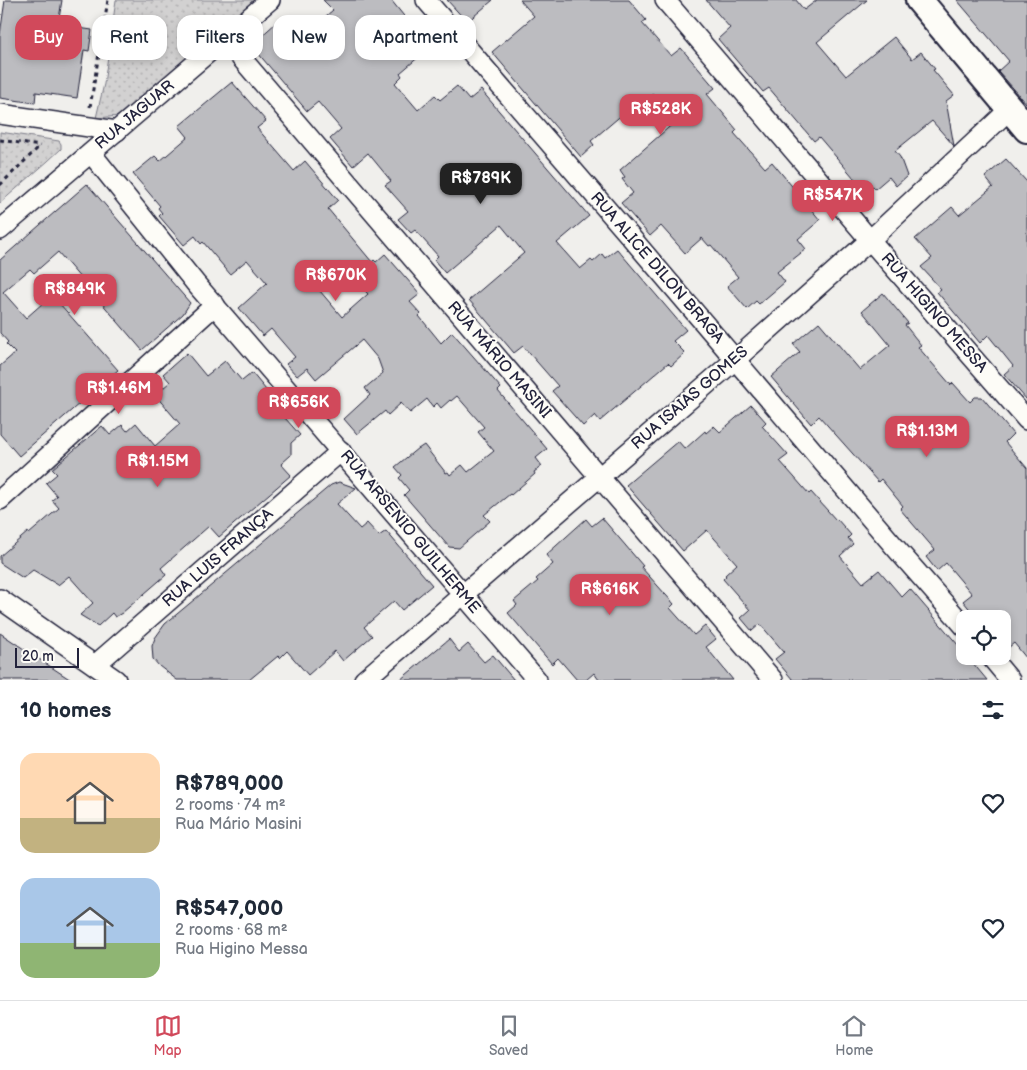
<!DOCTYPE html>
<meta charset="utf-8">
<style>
:root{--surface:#fff;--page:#f2f2f3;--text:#1f2937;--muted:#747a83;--line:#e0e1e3;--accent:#d1495b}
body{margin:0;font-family:"Balsamiq Sans",sans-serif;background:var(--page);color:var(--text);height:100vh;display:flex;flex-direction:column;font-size:19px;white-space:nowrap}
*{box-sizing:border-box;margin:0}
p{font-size:16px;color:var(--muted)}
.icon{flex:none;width:28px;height:28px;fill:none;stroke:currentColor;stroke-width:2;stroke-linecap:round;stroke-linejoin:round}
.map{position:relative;height:680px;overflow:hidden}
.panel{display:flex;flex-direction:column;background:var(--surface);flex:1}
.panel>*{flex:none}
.guide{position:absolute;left:15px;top:15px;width:500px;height:45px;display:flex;gap:10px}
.tools{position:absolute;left:956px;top:610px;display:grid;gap:10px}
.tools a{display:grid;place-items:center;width:55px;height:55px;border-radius:10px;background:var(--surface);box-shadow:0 2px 8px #0003;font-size:25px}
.scale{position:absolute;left:15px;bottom:12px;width:64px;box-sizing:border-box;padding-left:5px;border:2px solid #22223b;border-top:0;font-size:14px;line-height:18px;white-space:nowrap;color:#22223b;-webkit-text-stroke:4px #fdfcf7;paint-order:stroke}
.price{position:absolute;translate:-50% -42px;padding:0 11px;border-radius:10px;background:var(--accent);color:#fff;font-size:16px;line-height:32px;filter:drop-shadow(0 1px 2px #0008)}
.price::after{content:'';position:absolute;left:50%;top:30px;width:15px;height:11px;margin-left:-8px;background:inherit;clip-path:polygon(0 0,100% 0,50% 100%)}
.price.on{background:#222;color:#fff}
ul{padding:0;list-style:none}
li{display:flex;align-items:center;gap:15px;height:125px;padding:0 20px}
li span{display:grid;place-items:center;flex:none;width:140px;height:100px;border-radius:15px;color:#555}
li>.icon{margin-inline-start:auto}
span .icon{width:60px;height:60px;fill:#fffc;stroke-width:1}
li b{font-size:21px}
h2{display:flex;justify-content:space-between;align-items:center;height:60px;padding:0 20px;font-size:21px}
.chip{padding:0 18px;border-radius:15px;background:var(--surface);box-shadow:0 2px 8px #0003;font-size:18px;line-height:45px}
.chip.on{background:var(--accent);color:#fff}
.dock{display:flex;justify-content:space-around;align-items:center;height:70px;border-top:1px solid var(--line);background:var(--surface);font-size:14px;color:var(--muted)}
.dock a{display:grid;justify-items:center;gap:2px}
.dock .on{color:var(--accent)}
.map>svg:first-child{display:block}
.park{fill:url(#park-dots);stroke:#7a7a86}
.building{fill:#bcbcc0;stroke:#22223b;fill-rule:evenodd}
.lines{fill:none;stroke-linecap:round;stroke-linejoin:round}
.street-casing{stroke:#22223b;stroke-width:22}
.secondary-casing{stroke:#22223b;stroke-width:30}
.path{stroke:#22223b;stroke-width:3;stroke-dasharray:4 4;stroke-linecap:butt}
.street{stroke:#fdfcf7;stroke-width:19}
.secondary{stroke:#fdfcf7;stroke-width:26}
.labels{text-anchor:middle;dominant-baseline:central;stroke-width:4;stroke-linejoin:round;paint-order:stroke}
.street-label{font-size:16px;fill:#22223b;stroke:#fdfcf7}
</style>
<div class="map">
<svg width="1027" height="680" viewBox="0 0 1027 680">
<defs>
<pattern id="park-dots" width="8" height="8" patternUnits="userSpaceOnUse" patternTransform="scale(1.25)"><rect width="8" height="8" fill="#d2d1d1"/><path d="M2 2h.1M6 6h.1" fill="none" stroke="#b4b3b4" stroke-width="1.8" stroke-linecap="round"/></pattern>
</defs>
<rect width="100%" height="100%" fill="#f0efec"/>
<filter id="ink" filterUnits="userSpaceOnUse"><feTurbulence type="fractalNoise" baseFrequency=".02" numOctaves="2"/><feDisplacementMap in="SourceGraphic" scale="10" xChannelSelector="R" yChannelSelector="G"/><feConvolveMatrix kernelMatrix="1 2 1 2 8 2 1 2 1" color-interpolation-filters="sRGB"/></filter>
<g filter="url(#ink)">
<g class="park">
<path d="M116,0H256L121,116L96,118L104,84Z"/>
<path d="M0,132L59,141L61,144V149L48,161L0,203Z"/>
</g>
<g class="building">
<path d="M5,0H62L58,25L92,30L89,51L84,50L77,98L36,92L35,103L0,98V35Z"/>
<path d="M323,0H391L416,31L414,33L428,49L400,73L402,76L395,83L418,110L435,95L440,100L457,86L469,100L481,90L589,216L557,243L580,269L591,260L593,262L602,254L605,258L617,249L686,330L673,341L685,353L671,366L668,363L600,421L595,415L583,426L552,391L558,386L523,346L514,353L469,300L524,253L501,225L445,273L434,260L438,256L415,230L411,233L398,219L408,211L385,185L391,181L368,153L353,166L330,139L341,129L318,102L307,111L257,52L256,47L258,39L277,22L294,42L304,33L305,34L333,10Z"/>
<path d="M447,0H493L467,22Z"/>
<path d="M520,0H629L646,20L642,23L671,56L681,48L715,88L707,94L737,130L734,133L765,168L772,162L820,220L798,239L806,249L777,272L785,282L759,304L756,301L747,309L727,286L738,277L711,245L709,246L702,238L685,253L661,226L650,236L621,203L633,193L622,179L625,177L620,170L676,121L653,94L627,117L624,113L591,141L594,145L581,157L492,52L534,16Z"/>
<path d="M706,0H796L804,10L817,0H867L817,42L846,76L894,37L912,59L921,52L935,69L933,70L954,95L946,101L954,146L932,121L895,151L900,157L907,176L896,186L889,177L875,189L873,186L866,192L819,137L814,141L769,88L763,92L718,39L730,28Z"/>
<path d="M957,0H1027V104L998,71L1009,61Z"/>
<path d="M232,82L266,121L257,128L294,171L305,161L338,200L328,209L372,262L374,260L376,262L385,254L420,294L410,302L421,314L419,316L441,343L452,332L501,388L498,391L547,449L536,458L542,466L534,472L535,474L511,495L510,494L484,515L490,521L459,548L449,547L404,495L409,490L399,478L402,475L395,467L418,448V449L424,445L446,473L448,472L450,475L462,465L468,472L494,451L478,432L484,427L457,396L451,401L450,400L441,408L437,403L433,407L427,399L410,413L401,403L388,415L385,411L357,434L344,419L370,395L365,388L383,373L378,359L362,340L316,379L307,368L297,376L286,364L295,357L271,329L263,336L239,308L267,283L247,260L230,274L203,242L201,244L195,236L184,245L159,216L162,213L158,208L160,206L133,174L155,156L160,161L188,137L179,126ZM340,263L368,294L342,317L314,284Z"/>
<path d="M1006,159L1027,182V400L1004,374L1013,366L988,335L980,343L937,292L941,289L921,267L932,258L915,239L952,207L959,215L993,187L985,177Z"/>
<path d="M87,184L190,303L183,314L142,350L58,252L34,273L30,269L3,292L26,318L52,295L118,370L19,456L0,434V366L15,353L6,344L8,342L0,333V260Z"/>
<path d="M883,293L908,323L905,325L921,345L918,347L951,385L953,383L970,402L975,397H982L1013,434L1005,442L1027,468V659L1014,643L1002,653V619H978L963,601L972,594L946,563L937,571L926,557L935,550L900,509L903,506L881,479L878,482L819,416L811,424L771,377L800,352L793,344L819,322L860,370L890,345L862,311Z"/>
<path d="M187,353L206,376L225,361L242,381L252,373L266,390L263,393L300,435L291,443V455L281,464L291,475L219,537L209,526L161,568L166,575L122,613L115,617L112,613L98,626L80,615L93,603L69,576L58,585L33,570L23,578L0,563V556L28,532L29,534L59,508L52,500L57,496L46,483L57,474L52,469L102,426L110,435L122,425L127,431L136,423L155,446L180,424L155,395L170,382L163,374Z"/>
<path d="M751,405L766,422L762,426L788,455L780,461L809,494L811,492L836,520L837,519L851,535L848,538L853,544L840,556L863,583L879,570L902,597L910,589L965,653V656H967L987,680H793L775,659L784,652L760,624L752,631L741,618L750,610L723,579L726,576L725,575L737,564L707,530L683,551L626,485L678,441L685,449L705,431L706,433L714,426L720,432Z"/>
<path d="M339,482L356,488L337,504L360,529L367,523L379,536L386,531L432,585L402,610L394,601L364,627L372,636L343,661L335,651L308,675L287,651L280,658L278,656L249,680H177L159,666L153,659L152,646L155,638L165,624L225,574L331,485Z"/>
<path d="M602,518L643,566L641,567L674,604L670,608L694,635L705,626L716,639L706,647L733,680H599L594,673L586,680H577L558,658L552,664L508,613L517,605L514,601L538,581L536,579L553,564L546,555L586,519L592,526Z"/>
<path d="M0,633L45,663L71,680H0Z"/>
<path d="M449,639L459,652L468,644L484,662L493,655L514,680H400Z"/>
</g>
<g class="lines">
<g class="street-casing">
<g id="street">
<path d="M426,0L629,235L894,546L965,627"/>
<path d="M665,0L870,240L1027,420"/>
<path d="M225,39L773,680"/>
<path d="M0,114L117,131"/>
<path d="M91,153L196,284L537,680"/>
<path d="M0,230L270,0"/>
<path d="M0,500L215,305"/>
<path d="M0,599L116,680"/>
<path d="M990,656L1010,680"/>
<path d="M95,665L341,451"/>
<path d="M364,680L735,360L870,240L1010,109"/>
</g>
</g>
<g class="secondary-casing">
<path id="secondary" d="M919,0L1027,129"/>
</g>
<g class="path">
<path d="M90,107L108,0"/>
<path d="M0,140L40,146"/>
<path d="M0,185L40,146"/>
</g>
<use href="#street" class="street"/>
<use href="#secondary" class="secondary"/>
</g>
</g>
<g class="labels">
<g class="street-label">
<text transform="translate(135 115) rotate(-40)">RUA JAGUAR</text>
<text transform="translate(657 268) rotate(49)">RUA ALICE DILON BRAGA</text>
<text transform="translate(934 313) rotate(49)">RUA HIGINO MESSA</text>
<text transform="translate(499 360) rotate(49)">RUA MÁRIO MASINI</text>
<text transform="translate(690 398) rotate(-41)">RUA ISAIAS GOMES</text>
<text transform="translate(410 532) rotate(50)">RUA ARSENIO GUILHERME</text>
<text transform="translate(218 558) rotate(-41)">RUA LUIS FRANÇA</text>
</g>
</g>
</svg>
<div class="tools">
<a><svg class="icon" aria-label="locate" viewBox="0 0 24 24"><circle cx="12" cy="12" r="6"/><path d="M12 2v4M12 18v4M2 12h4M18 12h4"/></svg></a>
</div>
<div class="scale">20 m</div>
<b class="price" style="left:661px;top:136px">R$528K</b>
<b class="price on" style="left:481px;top:205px">R$789K</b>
<b class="price" style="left:833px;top:222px">R$547K</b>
<b class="price" style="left:336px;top:302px">R$670K</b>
<b class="price" style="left:75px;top:316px">R$849K</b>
<b class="price" style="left:119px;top:415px">R$1.46M</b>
<b class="price" style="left:299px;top:429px">R$656K</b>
<b class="price" style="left:927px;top:458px">R$1.13M</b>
<b class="price" style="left:158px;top:488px">R$1.15M</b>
<b class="price" style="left:610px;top:616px">R$616K</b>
<div class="guide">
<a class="chip on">Buy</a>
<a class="chip">Rent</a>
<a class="chip">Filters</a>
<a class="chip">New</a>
<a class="chip">Apartment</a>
</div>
</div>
<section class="panel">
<h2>10 homes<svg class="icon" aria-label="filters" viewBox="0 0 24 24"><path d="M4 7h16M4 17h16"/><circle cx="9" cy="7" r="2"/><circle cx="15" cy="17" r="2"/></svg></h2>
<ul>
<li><span style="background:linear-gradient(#ffd9b3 65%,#c2b280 0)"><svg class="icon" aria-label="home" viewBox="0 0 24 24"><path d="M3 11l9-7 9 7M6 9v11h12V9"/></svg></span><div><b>R$789,000</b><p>2 rooms · 74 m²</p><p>Rua Mário Masini</p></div><svg class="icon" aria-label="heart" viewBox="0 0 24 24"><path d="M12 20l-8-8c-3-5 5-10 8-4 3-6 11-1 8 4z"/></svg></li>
<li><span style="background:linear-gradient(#a9c7e8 65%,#8fb573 0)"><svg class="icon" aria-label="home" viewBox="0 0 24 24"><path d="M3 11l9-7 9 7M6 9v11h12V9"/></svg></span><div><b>R$547,000</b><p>2 rooms · 68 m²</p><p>Rua Higino Messa</p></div><svg class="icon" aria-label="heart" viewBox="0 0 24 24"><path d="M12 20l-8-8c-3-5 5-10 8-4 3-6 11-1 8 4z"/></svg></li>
</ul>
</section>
<nav class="dock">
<a class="on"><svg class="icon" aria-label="map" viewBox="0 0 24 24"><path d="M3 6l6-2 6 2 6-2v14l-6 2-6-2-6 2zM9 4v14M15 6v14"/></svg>Map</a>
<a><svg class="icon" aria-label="saved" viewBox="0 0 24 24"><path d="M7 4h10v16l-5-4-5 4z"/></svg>Saved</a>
<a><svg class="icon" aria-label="home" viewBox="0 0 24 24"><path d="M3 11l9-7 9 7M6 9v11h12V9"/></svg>Home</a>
</nav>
